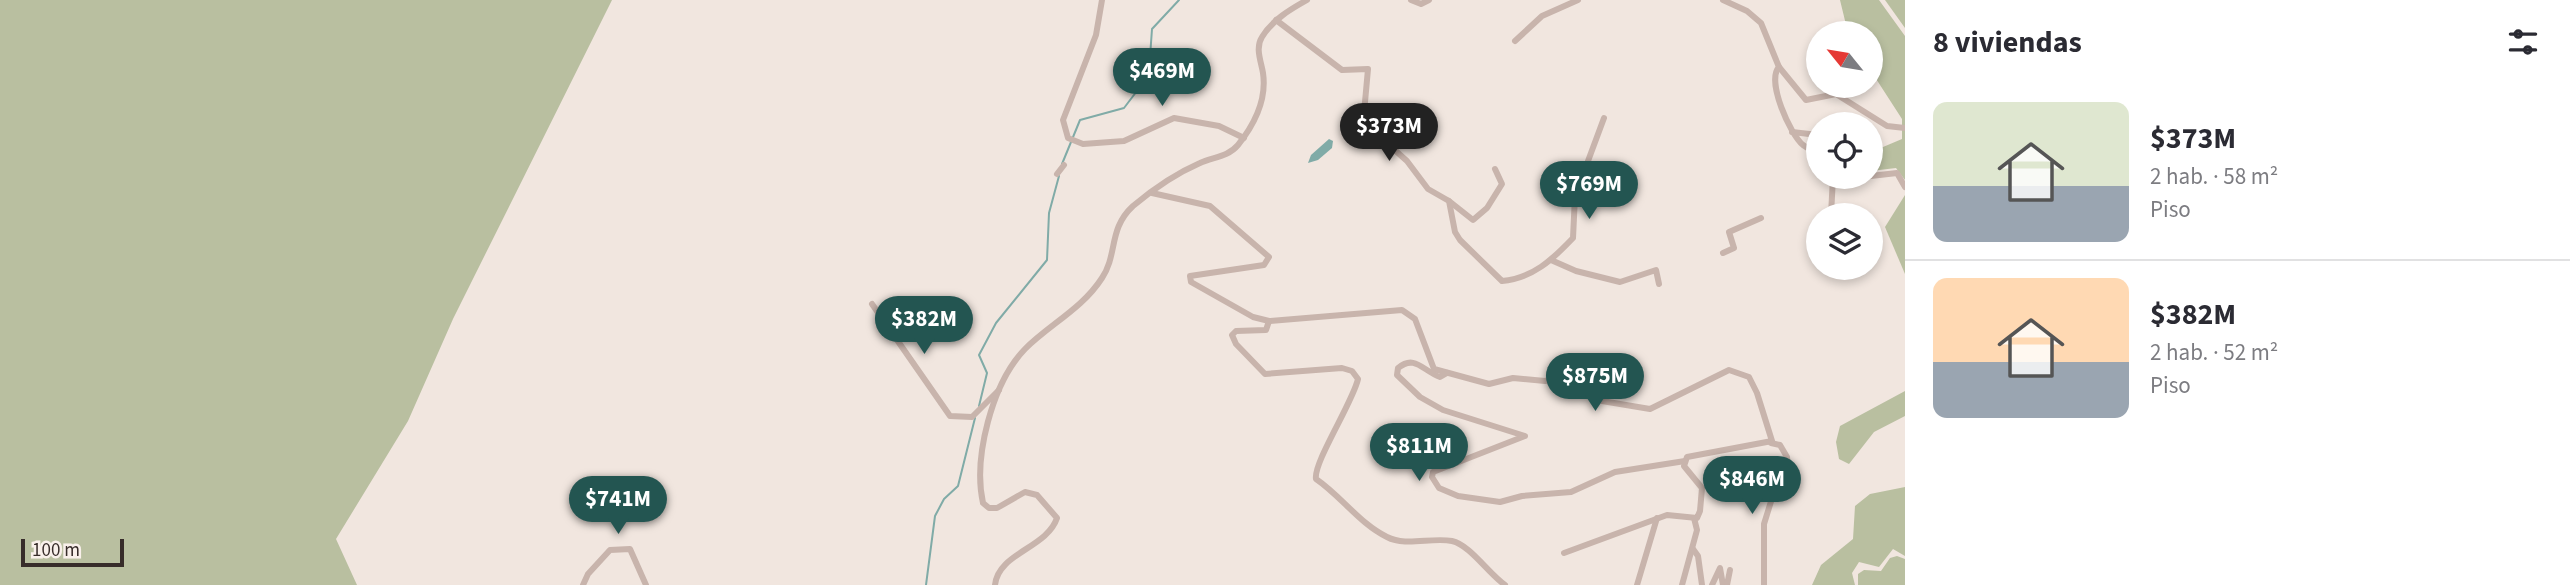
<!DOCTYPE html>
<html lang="es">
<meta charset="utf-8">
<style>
:root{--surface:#fff;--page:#f2f2f3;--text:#2b2b33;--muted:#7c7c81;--line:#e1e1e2;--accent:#235551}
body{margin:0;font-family:"Source Sans 3",sans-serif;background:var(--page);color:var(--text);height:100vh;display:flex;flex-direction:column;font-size:26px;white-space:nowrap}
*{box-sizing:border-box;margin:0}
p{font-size:23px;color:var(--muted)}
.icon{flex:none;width:38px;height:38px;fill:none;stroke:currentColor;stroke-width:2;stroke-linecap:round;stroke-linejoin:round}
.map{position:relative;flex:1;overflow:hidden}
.panel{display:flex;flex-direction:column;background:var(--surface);width:665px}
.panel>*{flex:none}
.needle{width:46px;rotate:300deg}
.controls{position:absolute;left:1806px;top:21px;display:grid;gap:14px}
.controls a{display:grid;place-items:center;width:77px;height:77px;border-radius:50%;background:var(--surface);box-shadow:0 4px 10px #0003;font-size:35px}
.scale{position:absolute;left:21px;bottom:18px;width:103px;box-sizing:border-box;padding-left:7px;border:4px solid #372c2a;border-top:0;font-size:19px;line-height:24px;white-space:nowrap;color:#372c2a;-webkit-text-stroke:5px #f9f0eb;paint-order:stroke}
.price{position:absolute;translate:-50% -60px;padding:0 16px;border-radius:24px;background:var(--accent);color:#fff;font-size:23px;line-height:46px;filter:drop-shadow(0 2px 4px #0008)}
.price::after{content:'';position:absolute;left:50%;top:42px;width:21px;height:16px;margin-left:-10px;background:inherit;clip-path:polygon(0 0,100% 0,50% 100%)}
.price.active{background:#222;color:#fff}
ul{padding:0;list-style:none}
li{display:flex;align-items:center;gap:21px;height:175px;padding:0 28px}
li+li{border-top:2px solid var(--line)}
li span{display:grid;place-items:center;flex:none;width:196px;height:140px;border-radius:14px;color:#555}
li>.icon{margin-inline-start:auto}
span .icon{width:84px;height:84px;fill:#fffc;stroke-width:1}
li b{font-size:30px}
h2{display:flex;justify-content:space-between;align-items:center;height:84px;padding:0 28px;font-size:30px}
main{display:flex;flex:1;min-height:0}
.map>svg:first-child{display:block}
.green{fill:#b9bfa0}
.water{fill:#80aba7}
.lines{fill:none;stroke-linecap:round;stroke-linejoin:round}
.stream{stroke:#80aba7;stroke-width:2}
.minor{stroke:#c8b4ac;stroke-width:6}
</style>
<main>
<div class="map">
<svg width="1905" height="585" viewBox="0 0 1905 585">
<rect width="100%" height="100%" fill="#f1e6df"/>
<g class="green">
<path d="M0,0H612L453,319L408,421L336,539L357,585H0Z"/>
<path d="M1840,0H1879L1905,36V180L1896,168L1871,171V143L1883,147L1902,139V119L1871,71V33H1848Z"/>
<path d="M1885,0H1905V28Z"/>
<path d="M1905,195V274L1885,227Z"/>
<path d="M1905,391V416L1874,432L1849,464L1839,459L1836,442L1840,426Z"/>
<path d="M1905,487V556L1893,549L1879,567L1859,562L1852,573L1855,585H1812L1821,565L1853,539L1855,506L1870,494Z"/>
<path d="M1897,556L1905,559V585H1858V574L1864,570L1881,571L1890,558Z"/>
</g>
<path class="water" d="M1329,139L1333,141L1332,148L1318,160L1308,163L1311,155Z"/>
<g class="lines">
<g class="stream">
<path d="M1062,164L1080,120L1124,108L1140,87L1150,57L1152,29L1179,0"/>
<path d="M979,406L987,373L979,355L996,323L1047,260L1049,213L1059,176"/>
<path d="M926,585L935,516L944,499L958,486L975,418"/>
</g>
<g class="minor">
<path d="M1102,0L1096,35L1063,120L1068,138L1083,144L1124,141L1174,118L1219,126L1244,138"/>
<path d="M1411,0L1421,4L1429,0"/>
<path d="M1723,0L1747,11L1761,23L1779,67L1806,100L1836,94L1887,126L1905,128"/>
<path d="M1276,20L1342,70L1368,69L1364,113L1378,135L1407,161L1428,189L1449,201L1455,232L1460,240L1502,281C1533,278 1552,260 1573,238L1575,196L1604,118"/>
<path d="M1515,41L1542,16L1578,0"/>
<path d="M1779,67C1766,81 1790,134 1803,145C1807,148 1814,151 1818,153"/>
<path d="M1792,132L1818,135"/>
<path d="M1057,174L1064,165"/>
<path d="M1862,177L1897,173L1905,187"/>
<path d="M1152,193L1210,206L1269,257L1264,265L1190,276L1191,282L1253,317L1269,321L1402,310L1415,319L1434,369L1489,384L1513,378L1545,381L1577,373L1589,380L1602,401L1650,409L1729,370L1749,377L1757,393L1772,441L1687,457L1684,466L1702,488L1700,511L1697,518L1667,515L1564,553"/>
<path d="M1449,201L1473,220L1487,208L1502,184L1495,169"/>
<path d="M1831,215L1833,177"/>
<path d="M1723,253L1734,248L1729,232L1761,218"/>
<path d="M1551,260L1576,271L1620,282L1656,270L1659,284"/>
<path d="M872,304L950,416L972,417L999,390"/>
<path d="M1269,321L1266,330L1236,331L1232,335L1236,344L1265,374L1342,368L1352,371L1358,379C1353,402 1313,463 1316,479C1341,496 1360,524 1387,537C1406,547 1431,537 1452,541C1470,545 1488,573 1505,585"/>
<path d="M1447,373L1440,377C1423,371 1415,354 1398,368L1397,375L1420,397L1443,410L1525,436L1433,472L1432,477L1439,488L1458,496L1500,502L1522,496L1571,492L1615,472L1685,461"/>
<path d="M1693,549L1698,556L1702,585"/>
<path d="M583,585L588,574L610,550L630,549L646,585"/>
<path d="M995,585C998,553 1047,548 1057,518L1037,495L1025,492L997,508H989L983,503C973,458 992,383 1025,349C1050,324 1082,309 1102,278C1118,254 1108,229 1133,206C1152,190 1177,173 1200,163C1213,157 1228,157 1238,145C1254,125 1267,100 1263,73C1261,61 1255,48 1262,37C1272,20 1291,9 1307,0"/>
<path d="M1637,585L1657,518"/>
<path d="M1682,585L1697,530L1694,518"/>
<path d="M1712,585L1720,568L1723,585"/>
<path d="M1727,585L1730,570"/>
<path d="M1764,585V524L1773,495L1788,467L1787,457L1780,445L1771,443"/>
</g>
</g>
</svg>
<div class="controls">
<a><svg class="needle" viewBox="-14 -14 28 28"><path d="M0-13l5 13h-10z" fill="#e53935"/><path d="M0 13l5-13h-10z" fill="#7c7c81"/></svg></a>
<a><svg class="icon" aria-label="locate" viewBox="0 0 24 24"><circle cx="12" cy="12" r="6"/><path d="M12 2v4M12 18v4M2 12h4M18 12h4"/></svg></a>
<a><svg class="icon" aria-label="layers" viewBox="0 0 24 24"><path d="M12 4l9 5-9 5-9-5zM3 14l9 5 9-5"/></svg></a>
</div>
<div class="scale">100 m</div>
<b class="price" style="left:1162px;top:108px">$469M</b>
<b class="price active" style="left:1389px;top:163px">$373M</b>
<b class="price" style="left:1589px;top:221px">$769M</b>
<b class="price" style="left:924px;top:356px">$382M</b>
<b class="price" style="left:1595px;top:413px">$875M</b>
<b class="price" style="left:1419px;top:483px">$811M</b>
<b class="price" style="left:1752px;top:516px">$846M</b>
<b class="price" style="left:618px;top:536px">$741M</b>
</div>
<section class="panel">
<h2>8 viviendas<svg class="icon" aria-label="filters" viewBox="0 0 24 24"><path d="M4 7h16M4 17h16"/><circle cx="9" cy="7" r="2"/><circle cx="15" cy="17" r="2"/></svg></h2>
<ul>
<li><span style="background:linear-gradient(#dfe7d0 60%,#9aa5b1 0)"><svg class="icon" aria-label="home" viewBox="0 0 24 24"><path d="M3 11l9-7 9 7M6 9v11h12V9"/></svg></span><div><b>$373M</b><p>2 hab. · 58 m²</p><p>Piso</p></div></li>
<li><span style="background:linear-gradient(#ffd9b3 60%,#9aa5b1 0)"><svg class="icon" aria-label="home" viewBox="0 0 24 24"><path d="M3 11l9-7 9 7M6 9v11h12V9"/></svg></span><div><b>$382M</b><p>2 hab. · 52 m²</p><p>Piso</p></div></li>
</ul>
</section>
</main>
